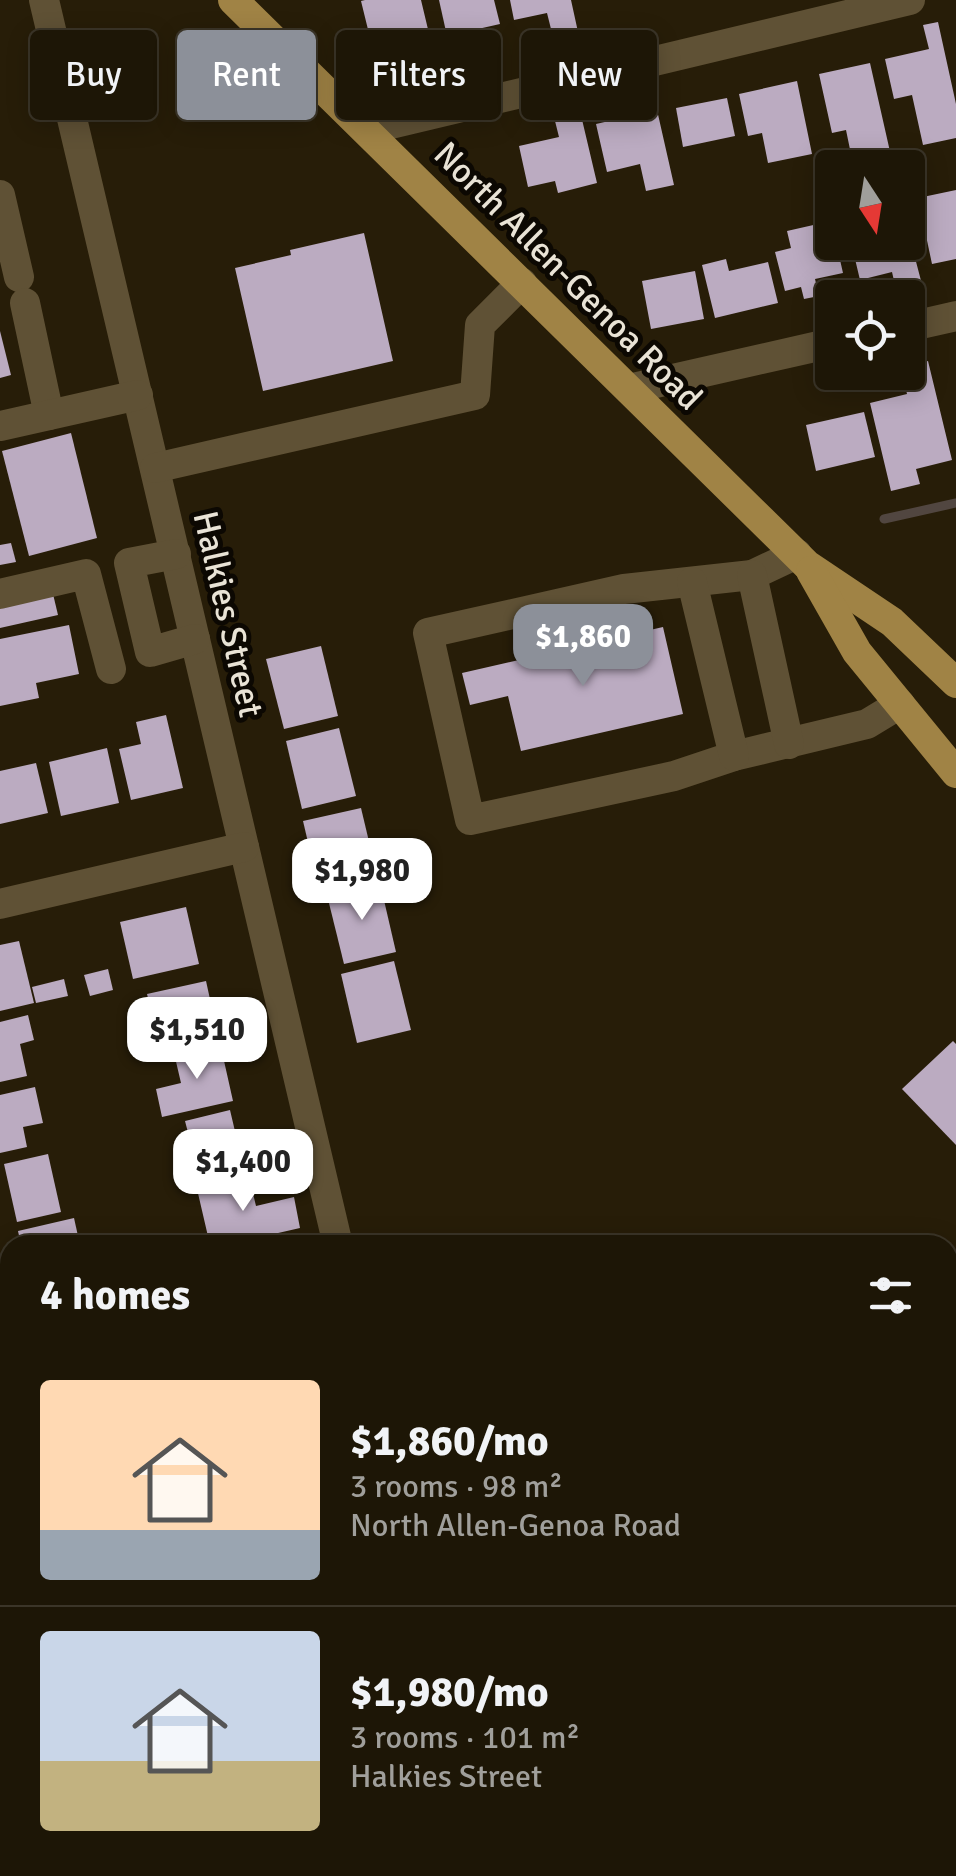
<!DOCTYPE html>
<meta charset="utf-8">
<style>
:root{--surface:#1d1606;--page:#2a2314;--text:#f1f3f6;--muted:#a09f9b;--line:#3b3528;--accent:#8c9099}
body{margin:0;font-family:Signika,sans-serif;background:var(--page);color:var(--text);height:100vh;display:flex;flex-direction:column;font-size:38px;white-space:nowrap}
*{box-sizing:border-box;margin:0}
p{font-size:32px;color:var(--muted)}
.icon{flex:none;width:55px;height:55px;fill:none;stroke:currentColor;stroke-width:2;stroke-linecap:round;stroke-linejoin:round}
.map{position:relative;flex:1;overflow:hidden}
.panel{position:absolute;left:0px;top:1235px;width:958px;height:642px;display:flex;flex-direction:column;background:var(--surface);border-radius:30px 30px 0 0;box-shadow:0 5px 25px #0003,0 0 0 2px var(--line)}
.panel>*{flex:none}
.banner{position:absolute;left:30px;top:30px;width:898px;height:90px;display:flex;gap:20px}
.needle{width:65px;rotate:168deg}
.fabs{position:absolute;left:815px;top:150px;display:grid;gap:20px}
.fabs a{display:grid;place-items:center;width:110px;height:110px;border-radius:10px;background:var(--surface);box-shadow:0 5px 25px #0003,0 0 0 2px var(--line);font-size:50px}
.price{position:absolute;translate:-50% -85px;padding:0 22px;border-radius:20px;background:#fff;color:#222;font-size:32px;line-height:65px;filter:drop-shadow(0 2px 5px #0008)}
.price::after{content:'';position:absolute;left:50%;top:60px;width:30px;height:22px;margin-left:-15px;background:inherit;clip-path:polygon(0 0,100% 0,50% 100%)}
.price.active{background:var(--accent);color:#fff}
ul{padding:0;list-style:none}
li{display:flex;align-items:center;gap:30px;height:250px;padding:0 40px}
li+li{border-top:2px solid var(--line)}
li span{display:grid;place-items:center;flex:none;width:280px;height:200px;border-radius:10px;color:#555}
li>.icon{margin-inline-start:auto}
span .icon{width:120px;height:120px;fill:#fffc;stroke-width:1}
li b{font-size:42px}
h2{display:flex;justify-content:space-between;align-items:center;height:120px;padding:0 40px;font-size:42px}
.pill{padding:0 35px;border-radius:10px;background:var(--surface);box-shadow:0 5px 25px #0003,0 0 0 2px var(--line);font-size:35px;line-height:90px}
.pill.active{background:var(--accent);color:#fff}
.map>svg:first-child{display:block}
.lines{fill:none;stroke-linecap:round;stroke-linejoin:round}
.stream{stroke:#514640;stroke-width:9}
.building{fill:#bbabc1}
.minor{stroke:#5f5135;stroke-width:30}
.major{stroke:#a08345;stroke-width:30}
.labels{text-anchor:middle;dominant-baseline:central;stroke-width:10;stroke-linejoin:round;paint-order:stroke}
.street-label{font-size:35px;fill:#e9e3d6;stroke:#0c0802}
</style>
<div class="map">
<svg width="956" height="1876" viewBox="0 0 956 1876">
<rect width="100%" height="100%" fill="#271d08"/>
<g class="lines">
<path class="stream" d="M884,519L956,503"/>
</g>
<g class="building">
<path d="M365,0H421L437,67L405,74L399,48L374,54L361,1Z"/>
<path d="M439,0H494L500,24L447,36Z"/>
<path d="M510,0H571L578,32L553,37L547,13L514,20Z"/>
<path d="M938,22L956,104V138L923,145L912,95L894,99L885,59L929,49L923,25Z"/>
<path d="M870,63L891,156L853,164L846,130L832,133L819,74Z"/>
<path d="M797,81L812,154L768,163L762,133L748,136L739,94Z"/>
<path d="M727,98L735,136L683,147L676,108Z"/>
<path d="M657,110L674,185L646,191L640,164L607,172L596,124Z"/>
<path d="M580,111L597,183L558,193L555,181L528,187L519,146L559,137L554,117Z"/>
<path d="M956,190V259L932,264L918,198Z"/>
<path d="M831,221L832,242H836L843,273L815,279L819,296L804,299L801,287L785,291L775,252L791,248L787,231Z"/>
<path d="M908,231L925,296L908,300L898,298L892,272L860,280L851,242H908Z"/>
<path d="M364,233L393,361L263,391L235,268L291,255L290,250Z"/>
<path d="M726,259L729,271L768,262L778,303L715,318L702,265Z"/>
<path d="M695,271L704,319L651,329L642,281Z"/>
<path d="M0,331L11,375L0,378Z"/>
<path d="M928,361L952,460L916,469L920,484L891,491L870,403L907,394L902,372H908V366Z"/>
<path d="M864,412L875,457L816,471L806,425Z"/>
<path d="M71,433L97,538L29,556L2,451Z"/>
<path d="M11,543L16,562L0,565V545Z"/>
<path d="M53,594L58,615L0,628V606Z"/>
<path d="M69,625L79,674L36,683L39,698L0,706V639Z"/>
<path d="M663,627L683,714L521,751L508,696L470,705L462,673Z"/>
<path d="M321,646L338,716L284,729L266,659Z"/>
<path d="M166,715L183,788L131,800L119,749L141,744L136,722Z"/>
<path d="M339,728L356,796L302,809L286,741Z"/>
<path d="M107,748L119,803L61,816L49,762Z"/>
<path d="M36,763L48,813L0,824V771Z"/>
<path d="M361,808L376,871L318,885L303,821Z"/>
<path d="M380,883L396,952L344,964L327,895Z"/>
<path d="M186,907L199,964L133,979L120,922Z"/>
<path d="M19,941L34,1003L0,1011V945Z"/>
<path d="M394,961L411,1030L357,1043L341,974Z"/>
<path d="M108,969L113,990L90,996L84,975Z"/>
<path d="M64,979L68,996L36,1003L32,987Z"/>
<path d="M206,981L217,1031L159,1044L147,994Z"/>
<path d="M28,1015L34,1040L20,1044L27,1076L0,1082V1022Z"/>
<path d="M953,1041L956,1044V1145L902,1089Z"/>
<path d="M220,1043L233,1101L162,1117L156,1089L181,1083L174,1053Z"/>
<path d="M35,1087L43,1123L23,1127L27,1147L0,1153V1095Z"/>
<path d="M230,1110L238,1144L247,1142L253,1166L200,1179L185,1121Z"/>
<path d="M48,1154L61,1212L17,1222L4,1164Z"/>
<path d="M249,1177L256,1206L294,1197L300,1228L225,1245H210L197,1189Z"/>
<path d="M74,1218L80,1245H21L18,1231Z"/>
<path d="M956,1630V1710L948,1712V1632Z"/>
<path d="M10,1836V1868H89L91,1876H1L0,1838Z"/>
<path d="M101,1868H168L170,1876H103Z"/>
</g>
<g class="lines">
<g class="minor">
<path d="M44,0L338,1245"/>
<path d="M366,130L910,0"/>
<path d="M0,195L19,277"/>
<path d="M25,303L49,415"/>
<path d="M908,327L956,316"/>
<path d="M629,389L832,343"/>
<path d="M0,426L138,395"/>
<path d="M155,468L475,395L480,325L522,283"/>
<path d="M176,554L129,563L150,652L195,639"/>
<path d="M797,554L752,575L624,589L428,633L470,820L674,776L734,756L867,724L900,704"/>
<path d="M752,575L789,744"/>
<path d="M692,582L734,756"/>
<path d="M0,594L86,574L111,669"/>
<path d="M0,904L244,847"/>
<path d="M948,1345L956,1343"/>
<path d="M0,1492L10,1536"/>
<path d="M0,1562L10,1560"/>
<path d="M948,1783L956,1781"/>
<path d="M485,1868L487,1876"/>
<path d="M532,1876L570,1868"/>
</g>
<g class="major">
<path d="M233,0L807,565L892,622L956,683"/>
<path d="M811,571L857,652L956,773"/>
</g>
</g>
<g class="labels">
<g class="street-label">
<text transform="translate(568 276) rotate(45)">North Allen-Genoa Road</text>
<text transform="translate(228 614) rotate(77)">Halkies Street</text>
</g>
</g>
</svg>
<div class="fabs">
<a><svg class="needle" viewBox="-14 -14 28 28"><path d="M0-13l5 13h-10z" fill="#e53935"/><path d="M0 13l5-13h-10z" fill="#a09f9b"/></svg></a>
<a><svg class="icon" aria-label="locate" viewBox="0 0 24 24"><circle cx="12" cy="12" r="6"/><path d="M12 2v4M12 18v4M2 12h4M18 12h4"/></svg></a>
</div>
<b class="price active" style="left:583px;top:689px">$1,860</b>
<b class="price" style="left:362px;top:923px">$1,980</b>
<b class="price" style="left:197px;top:1082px">$1,510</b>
<b class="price" style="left:243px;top:1214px">$1,400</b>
<div class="banner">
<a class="pill">Buy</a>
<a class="pill active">Rent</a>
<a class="pill">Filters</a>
<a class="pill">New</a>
</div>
<section class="panel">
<h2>4 homes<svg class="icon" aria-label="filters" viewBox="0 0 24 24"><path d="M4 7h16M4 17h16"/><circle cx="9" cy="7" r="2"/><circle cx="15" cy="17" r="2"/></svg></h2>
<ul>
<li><span style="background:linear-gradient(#ffd9b3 75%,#9aa5b1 0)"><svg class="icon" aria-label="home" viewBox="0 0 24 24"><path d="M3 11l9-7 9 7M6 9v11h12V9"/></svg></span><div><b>$1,860/mo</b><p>3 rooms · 98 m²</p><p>North Allen-Genoa Road</p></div></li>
<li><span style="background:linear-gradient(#c9d6e8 65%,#c2b280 0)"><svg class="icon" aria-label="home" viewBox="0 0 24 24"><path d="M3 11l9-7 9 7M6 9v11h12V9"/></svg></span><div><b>$1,980/mo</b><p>3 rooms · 101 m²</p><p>Halkies Street</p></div></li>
</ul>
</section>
</div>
